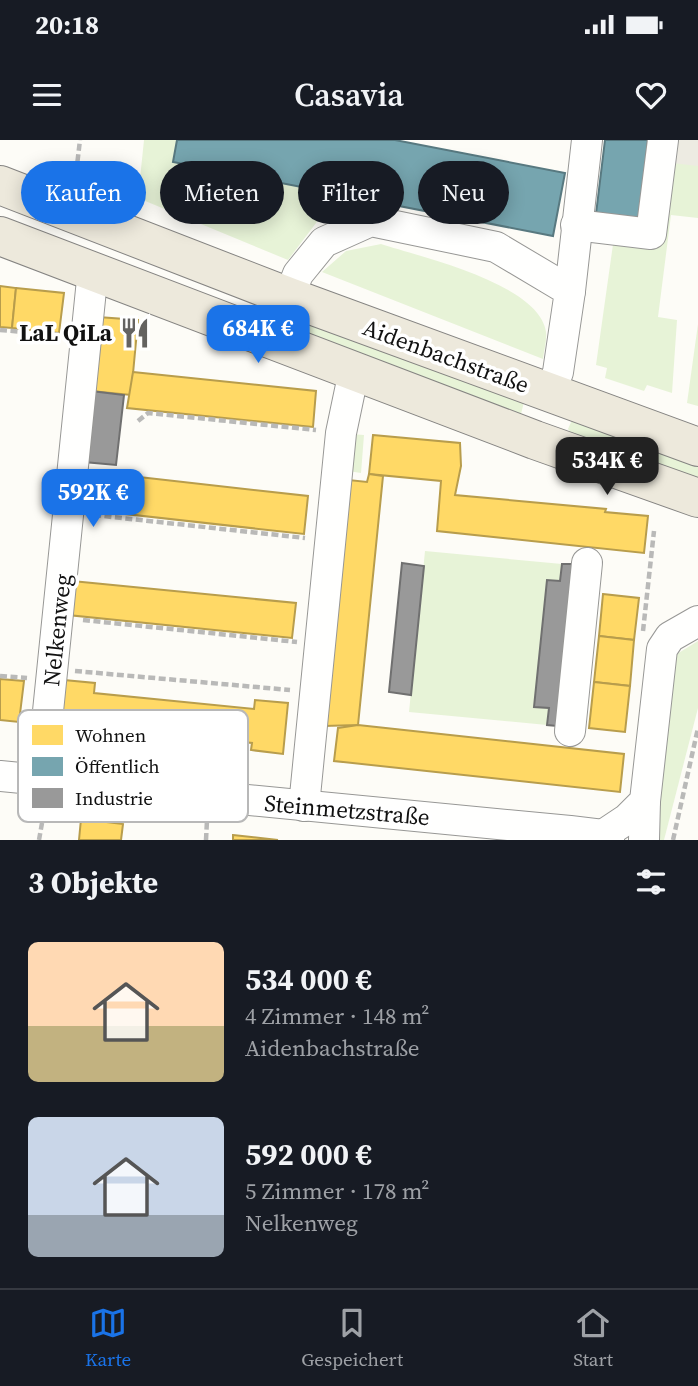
<!DOCTYPE html>
<html lang="de">
<meta charset="utf-8">
<style>
:root{--surface:#171b24;--page:#20242c;--text:#f1f3f6;--muted:#9ea1a6;--line:#363941;--accent:#1a73e8}
body{margin:0;font-family:"Source Serif 4",serif;background:var(--page);color:var(--text);height:100vh;display:flex;flex-direction:column;font-size:26px;white-space:nowrap}
*{box-sizing:border-box;margin:0}
p{font-size:23px;color:var(--muted)}
.icon{flex:none;width:38px;height:38px;fill:none;stroke:currentColor;stroke-width:2;stroke-linecap:round;stroke-linejoin:round}
.map{position:relative;height:700px;overflow:hidden}
.details{display:flex;flex-direction:column;background:var(--surface);flex:1}
.details>*{flex:none}
.hud{position:absolute;left:21px;top:21px;width:656px;height:63px;display:flex;gap:14px}
.price{position:absolute;translate:-50% -60px;padding:0 16px;border-radius:14px;background:var(--accent);color:#fff;font-size:23px;line-height:46px;filter:drop-shadow(0 2px 4px #0008)}
.price::after{content:'';position:absolute;left:50%;top:42px;width:21px;height:16px;margin-left:-10px;background:inherit;clip-path:polygon(0 0,100% 0,50% 100%)}
.price.active{background:#222;color:#fff}
ul{padding:0;list-style:none}
li{display:flex;align-items:center;gap:21px;height:175px;padding:0 28px}
li span{display:grid;place-items:center;flex:none;width:196px;height:140px;border-radius:10px;color:#555}
li>.icon{margin-inline-start:auto}
span .icon{width:84px;height:84px;fill:#fffc;stroke-width:1}
li b{font-size:30px}
h2{display:flex;justify-content:space-between;align-items:center;height:84px;padding:0 28px;font-size:30px}
.pill{padding:0 24px;border-radius:32px;background:var(--surface);box-shadow:0 4px 18px #0003;font-size:24px;line-height:63px}
.pill.active{background:var(--accent);color:#fff}
.status{display:flex;justify-content:space-between;align-items:center;height:49px;padding:0 35px;background:var(--surface);direction:ltr}
.status svg{height:19px;fill:currentColor}
header{display:flex;justify-content:space-between;align-items:center;height:91px;padding:0 28px;background:var(--surface);font-size:32px;font-weight:600}
.tab-bar{display:flex;justify-content:space-around;align-items:center;height:98px;border-top:2px solid var(--line);background:var(--surface);font-size:19px;color:var(--muted)}
.tab-bar a{display:grid;justify-items:center;gap:4px}
.tab-bar .active{color:var(--accent)}
.map>svg:first-child{display:block}
.green{fill:#e7f3d7}
.plaza{fill:#edebe2}
.homes{fill:#ffd966;stroke:#b89d4c;stroke-width:2}
.public{fill:#76a5af;stroke:#587980;stroke-width:2}
.industry{fill:#999;stroke:#707070;stroke-width:2}
.lines{fill:none;stroke-linecap:round;stroke-linejoin:round}
.minor-casing{stroke:#979795;stroke-width:32}
.major-casing{stroke:#858482;stroke-width:40}
.path{stroke:#b9b9b8;stroke-width:4.5;stroke-dasharray:7 3.5;stroke-linecap:butt}
.minor{stroke:#fffffe;stroke-width:30}
.major{stroke:#ede9dc;stroke-width:38}
.labels{text-anchor:middle;dominant-baseline:central;stroke-width:7;stroke-linejoin:round;paint-order:stroke}
.poi-label{font-size:23px;font-weight:bold;fill:#111;stroke:#fff;text-anchor:end}
.street-label{font-size:23px;fill:#111;stroke:#fff}
.key{fill:#fff;stroke:#b8b8b8;stroke-width:2}
.key-label{font-size:19px;fill:#111}
</style>
<div class="status"><b>20:18</b><svg viewBox="0 0 49 12"><path d="M0 12V9h3v3zM5 12V6h3v6zM10 12V3h3v9zM15 12V0h3v12zM26 1h20v11H26zM47 4h2v5h-2z"/></svg></div>
<header><svg class="icon" aria-label="menu" viewBox="0 0 24 24"><path d="M4 6h16M4 12h16M4 18h16"/></svg>Casavia<svg class="icon" aria-label="heart" viewBox="0 0 24 24"><path d="M12 20l-8-8c-3-5 5-10 8-4 3-6 11-1 8 4z"/></svg></header>
<div class="map">
<svg width="698" height="700" viewBox="0 0 698 700">
<rect width="100%" height="100%" fill="#fdfcf7"/>
<g class="green">
<path d="M144,0H177L173,22L338,54L288,120L138,58Z"/>
<path d="M648,0H698V78L671,75L658,177L677,180L672,253L647,245L644,251L605,238L607,228L596,225L617,76Z"/>
<path d="M381,104C421,117 540,144 546,192C547,200 544,210 543,219L322,132L346,111Z"/>
<path d="M308,183L525,258L521,274L306,197Z"/>
<path d="M698,184V266L687,263Z"/>
<path d="M572,280L698,327V339L573,295L568,289Z"/>
<path d="M351,294L364,295L361,333L348,331Z"/>
<path d="M425,411L562,424L560,441H547L534,566L549,568L547,585L409,572Z"/>
<path d="M698,501V568L664,700H654L672,517Z"/>
</g>
<path class="plaza" d="M648,0H698V26L646,20Z"/>
<g class="homes">
<path d="M0,146L16,148L12,188L0,187Z"/>
<path d="M16,148L64,153L59,193L12,188Z"/>
<path d="M98,177L138,180L131,255L91,251Z"/>
<path d="M133,232L316,251L313,287L127,268Z"/>
<path d="M373,295L460,303L461,326L455,355L606,369L605,372L648,376L644,413L437,391L441,341L369,334Z"/>
<path d="M86,331L308,356L304,394L81,369Z"/>
<path d="M369,334L383,336L358,585L324,586L349,340L367,342Z"/>
<path d="M72,441L296,463L292,498L68,475Z"/>
<path d="M603,454L639,458L634,500L599,496Z"/>
<path d="M599,496L634,500L630,546L594,542Z"/>
<path d="M0,539L24,541L19,582L0,580Z"/>
<path d="M64,540L95,543L94,553L254,569L255,560L288,563L283,614L251,610L252,603L91,587V594L59,591Z"/>
<path d="M594,542L630,546L625,592L589,588Z"/>
<path d="M358,585L624,614L620,652L334,621L338,588Z"/>
<path d="M81,679L123,684L121,700H79Z"/>
<path d="M233,695L278,700H233Z"/>
</g>
<g class="public">
<path d="M177,0H395L565,33L553,96L173,22Z"/>
<path d="M605,0H648L640,79L596,74Z"/>
</g>
<g class="industry">
<path d="M91,251L124,255L116,325L84,322Z"/>
<path d="M402,423L424,426L411,555L389,552Z"/>
<path d="M562,424H573L557,586L547,585L549,568L534,567L547,440L560,441Z"/>
</g>
<g class="lines">
<g class="minor-casing">
<g id="minor">
<path d="M576,85L651,94L663,0"/>
<path d="M570,151L587,0"/>
<path d="M289,157L298,134L324,102L371,81L496,107L570,151L558,232L550,255"/>
<path d="M570,591L587,423"/>
<path d="M0,636L570,691L603,695L609,700"/>
<path d="M41,640L93,130"/>
<path d="M304,666L341,293L354,231"/>
<path d="M603,695L627,679L645,661L662,509L670,497L698,481"/>
<path d="M644,700L645,661"/>
</g>
</g>
<g class="major-casing">
<g id="major">
<path d="M0,45L289,157L698,307"/>
<path d="M0,96L535,300L698,358"/>
</g>
</g>
<g class="path">
<path d="M75,42L80,0"/>
<path d="M0,190L61,195"/>
<path d="M138,281L148,273L316,290"/>
<path d="M94,375L305,398"/>
<path d="M83,480L297,502"/>
<path d="M643,491L654,391"/>
<path d="M75,531L290,550"/>
<path d="M0,536L27,538"/>
<path d="M39,700L45,666"/>
<path d="M206,700L207,680"/>
<path d="M673,700L698,588"/>
</g>
<use href="#minor" class="minor"/>
<use href="#major" class="major"/>
</g>
<defs>
<g id="restaurant-bare" transform="scale(2.415)"><path d="M-5-6h1v4h1v-4h1v4h1v-4h1v5L-1.5 .5V6h-2V.5L-5-1ZM5-6V6H3V1.5H1.5Q1.5-4 5-6Z" fill="#646362" stroke="#fff" stroke-width="2.5" paint-order="stroke"/></g>
</defs>
<g fill-rule="evenodd">
<use href="#restaurant-bare" x="135" y="193"/>
</g>
<g class="labels">
<g class="poi-label">
<text x="112" y="193">LaL QiLa</text>
</g>
<g class="street-label">
<text transform="translate(446 216) rotate(20)">Aidenbachstraße</text>
<text transform="translate(57 490) rotate(-84)">Nelkenweg</text>
<text transform="translate(347 670) rotate(5)">Steinmetzstraße</text>
</g>
</g>
<rect x="18" y="570" width="230" height="112" rx="10" class="key"/>
<rect x="32" y="585" width="31" height="20" fill="#ffd966"/>
<rect x="32" y="617" width="31" height="19" fill="#76a5af"/>
<rect x="32" y="648" width="31" height="20" fill="#999"/>
<g class="key-label">
<text x="75" y="602">Wohnen</text>
<text x="75" y="633">Öffentlich</text>
<text x="75" y="665">Industrie</text>
</g>
</svg>
<b class="price" style="left:258px;top:225px">684K €</b>
<b class="price active" style="left:607px;top:357px">534K €</b>
<b class="price" style="left:93px;top:389px">592K €</b>
<div class="hud">
<a class="pill active">Kaufen</a>
<a class="pill">Mieten</a>
<a class="pill">Filter</a>
<a class="pill">Neu</a>
</div>
</div>
<section class="details">
<h2>3 Objekte<svg class="icon" aria-label="filters" viewBox="0 0 24 24"><path d="M4 7h16M4 17h16"/><circle cx="9" cy="7" r="2"/><circle cx="15" cy="17" r="2"/></svg></h2>
<ul>
<li><span style="background:linear-gradient(#ffd9b3 60%,#c2b280 0)"><svg class="icon" aria-label="home" viewBox="0 0 24 24"><path d="M3 11l9-7 9 7M6 9v11h12V9"/></svg></span><div><b>534 000 €</b><p>4 Zimmer · 148 m²</p><p>Aidenbachstraße</p></div></li>
<li><span style="background:linear-gradient(#c9d6e8 70%,#9aa5b1 0)"><svg class="icon" aria-label="home" viewBox="0 0 24 24"><path d="M3 11l9-7 9 7M6 9v11h12V9"/></svg></span><div><b>592 000 €</b><p>5 Zimmer · 178 m²</p><p>Nelkenweg</p></div></li>
</ul>
</section>
<nav class="tab-bar">
<a class="active"><svg class="icon" aria-label="map" viewBox="0 0 24 24"><path d="M3 6l6-2 6 2 6-2v14l-6 2-6-2-6 2zM9 4v14M15 6v14"/></svg>Karte</a>
<a><svg class="icon" aria-label="saved" viewBox="0 0 24 24"><path d="M7 4h10v16l-5-4-5 4z"/></svg>Gespeichert</a>
<a><svg class="icon" aria-label="home" viewBox="0 0 24 24"><path d="M3 11l9-7 9 7M6 9v11h12V9"/></svg>Start</a>
</nav>
